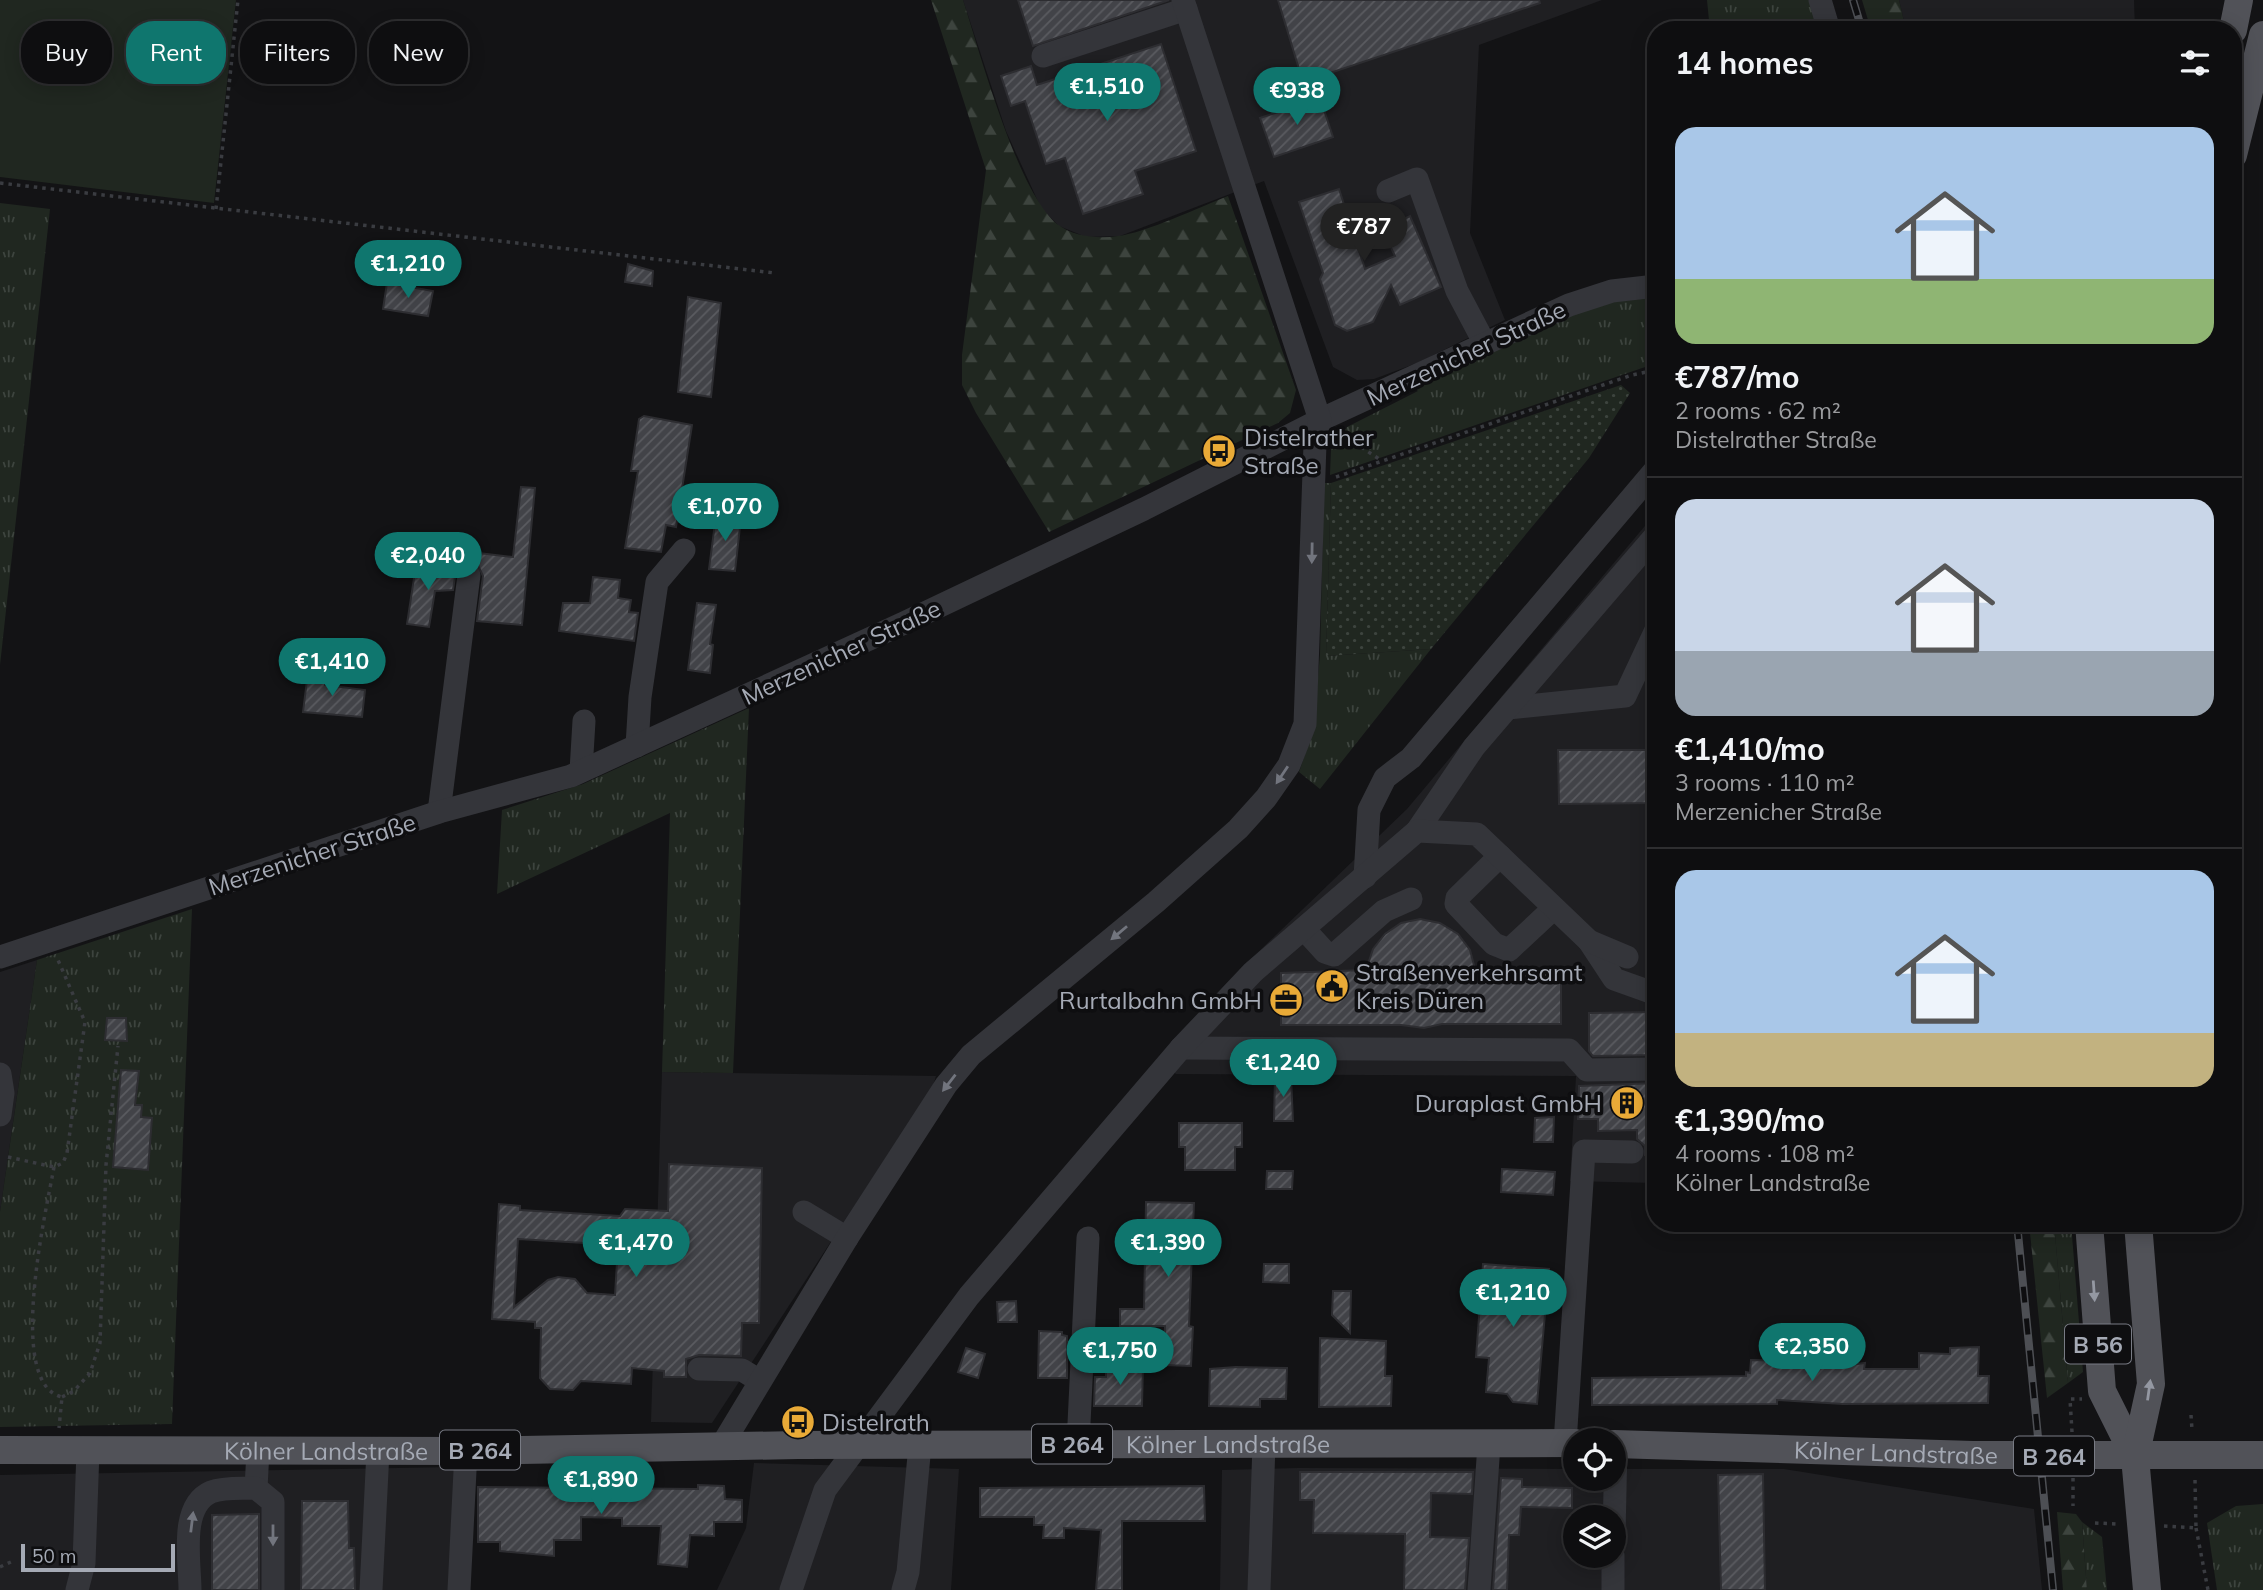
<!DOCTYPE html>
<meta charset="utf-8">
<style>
:root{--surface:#0e0e10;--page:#171719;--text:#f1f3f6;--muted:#9b9c9f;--line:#2e2e30;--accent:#0f766e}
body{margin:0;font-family:Mulish,sans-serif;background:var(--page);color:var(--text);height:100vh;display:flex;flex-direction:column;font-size:26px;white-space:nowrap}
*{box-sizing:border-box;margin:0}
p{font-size:23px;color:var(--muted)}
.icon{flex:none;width:38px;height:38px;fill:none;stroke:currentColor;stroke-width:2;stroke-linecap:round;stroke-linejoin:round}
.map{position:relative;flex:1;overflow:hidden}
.side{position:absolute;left:1647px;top:21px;width:595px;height:1211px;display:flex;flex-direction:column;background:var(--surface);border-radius:28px;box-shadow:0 4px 18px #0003,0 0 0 2px var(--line)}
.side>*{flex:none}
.top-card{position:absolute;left:21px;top:21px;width:665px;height:63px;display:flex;gap:14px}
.controls{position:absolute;left:1563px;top:1428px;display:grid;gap:14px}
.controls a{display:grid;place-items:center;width:63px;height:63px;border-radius:50%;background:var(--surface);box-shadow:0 4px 18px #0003,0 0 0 2px var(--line);font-size:35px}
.scale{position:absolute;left:21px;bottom:18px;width:154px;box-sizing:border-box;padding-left:7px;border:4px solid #a5aab5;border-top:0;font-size:19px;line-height:24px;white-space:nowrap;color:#a5aab5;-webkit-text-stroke:5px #0e0e10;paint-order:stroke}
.price{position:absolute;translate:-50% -60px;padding:0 16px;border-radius:24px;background:var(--accent);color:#fff;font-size:23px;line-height:46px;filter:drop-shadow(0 2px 4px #0008)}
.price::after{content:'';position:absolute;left:50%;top:42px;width:21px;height:16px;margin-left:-10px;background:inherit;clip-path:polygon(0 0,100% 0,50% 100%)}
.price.current{background:#222;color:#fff}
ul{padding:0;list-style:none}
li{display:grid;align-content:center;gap:14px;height:371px;padding:0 28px}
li+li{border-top:2px solid var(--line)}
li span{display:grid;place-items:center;height:217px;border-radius:21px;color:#555}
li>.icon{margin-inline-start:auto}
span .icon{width:126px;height:126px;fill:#fffc;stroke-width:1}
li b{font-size:30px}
h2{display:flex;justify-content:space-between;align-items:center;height:84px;padding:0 28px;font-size:30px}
.tag{padding:0 24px;border-radius:28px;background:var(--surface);box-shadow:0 4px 18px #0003,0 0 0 2px var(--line);font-size:24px;line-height:63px}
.tag.current{background:var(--accent);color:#fff}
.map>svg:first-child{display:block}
.built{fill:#1f1f22;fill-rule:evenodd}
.grass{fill:url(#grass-tufts)}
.forest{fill:url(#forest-firs)}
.garden{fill:url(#garden-dots)}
.pitch{fill:#202720}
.building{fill:url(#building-hatch);stroke:#2d2d31;stroke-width:2;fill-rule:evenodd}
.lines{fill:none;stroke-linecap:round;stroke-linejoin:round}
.path{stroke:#3a3c41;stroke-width:3.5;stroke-dasharray:3.5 5;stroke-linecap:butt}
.minor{stroke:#34353a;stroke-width:23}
.major{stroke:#515258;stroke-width:28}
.rail-casing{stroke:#4d4f54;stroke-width:8}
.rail{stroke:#0e0e10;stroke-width:5;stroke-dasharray:16;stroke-linecap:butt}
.oneway{fill:#72757e}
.oneway2{fill:#9498a2}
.labels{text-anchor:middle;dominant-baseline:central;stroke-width:7;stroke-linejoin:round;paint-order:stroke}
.shield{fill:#0e0e10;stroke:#787b84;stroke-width:2}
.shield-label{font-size:23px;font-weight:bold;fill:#a5aab5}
.street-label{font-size:24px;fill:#a5aab5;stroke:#0e0e10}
.poi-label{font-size:24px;fill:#a5aab5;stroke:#0e0e10;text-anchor:start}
</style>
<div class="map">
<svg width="2263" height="1590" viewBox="0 0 2263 1590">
<defs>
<pattern id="grass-tufts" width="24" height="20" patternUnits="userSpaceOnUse" patternTransform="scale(1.75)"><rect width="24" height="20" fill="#202720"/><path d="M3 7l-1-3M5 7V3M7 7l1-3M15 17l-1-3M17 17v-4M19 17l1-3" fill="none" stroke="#3d443e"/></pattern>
<pattern id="forest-firs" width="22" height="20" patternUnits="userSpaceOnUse" patternTransform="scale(1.75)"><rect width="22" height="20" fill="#202720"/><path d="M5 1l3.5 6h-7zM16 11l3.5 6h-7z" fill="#3d443e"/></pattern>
<pattern id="garden-dots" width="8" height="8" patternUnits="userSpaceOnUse" patternTransform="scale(1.75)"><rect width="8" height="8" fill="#202720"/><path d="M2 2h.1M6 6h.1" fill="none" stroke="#3d443e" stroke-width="1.8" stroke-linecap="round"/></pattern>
<pattern id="building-hatch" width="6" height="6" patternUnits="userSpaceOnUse" patternTransform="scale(1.75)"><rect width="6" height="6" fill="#424348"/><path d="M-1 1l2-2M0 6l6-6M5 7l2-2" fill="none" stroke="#5a5b60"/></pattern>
</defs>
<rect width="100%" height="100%" fill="#131315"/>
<g class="built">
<path d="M963,0H1602L1479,45L1470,233L1505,320L1417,363L1374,379L1357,380L1333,367L1264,181L1120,236L1086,237L1059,226L1041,208L1006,131Z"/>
<path d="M1899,0H2134L2135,30H1906Z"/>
<path d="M1655,514V1183L1570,1181L1576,1076L1176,1074L1158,1058L1252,958L1407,809Z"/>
<path d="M37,960L8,1157L0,1212V972Z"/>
<path d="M662,1072L936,1076L933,1086L712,1423L651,1422Z"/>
<path d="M754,1463L959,1469L951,1590H717L746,1528Z"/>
<path d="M455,1467L450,1590H0V1475Z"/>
<path d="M1298,1468L1575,1469V1479H1614V1469H1784L2034,1509L2042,1590H1220L1222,1470ZM1575,1517H1614V1556H1575Z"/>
</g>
<g class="grass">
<path d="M1707,0H1813L1823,30H1710Z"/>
<path d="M0,203L50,209L0,665Z"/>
<path d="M1655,295V347L1648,366L1330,475L1331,450L1347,427L1418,391L1413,387L1596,305Z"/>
<path d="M1324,483H1331L1326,656L1431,649L1320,789L1299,772L1313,732L1320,655Z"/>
<path d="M749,708L733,1073L662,1072L670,813L497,894L502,810L583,784Z"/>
<path d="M192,909L172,1424L0,1427V1212L37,960Z"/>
<path d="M2054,1223H2071L2083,1372L2068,1383Z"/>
<path d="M2263,1504V1590H2217L2207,1523L2236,1506Z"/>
<path d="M2082,1522L2102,1537L2107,1590H2087Z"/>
</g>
<g class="forest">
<path d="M931,0H963C980,53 1017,191 1057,224C1074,237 1098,239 1118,236C1145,233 1200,207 1228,196L1296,390L1290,413L1278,423L1049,532L976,413L962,385V355L986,170Z"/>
<path d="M1862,0H1899L1906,30H1871Z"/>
<path d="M2029,1223H2054L2068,1383L2047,1398Z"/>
<path d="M2057,1512L2076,1514L2082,1522L2087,1590H2063Z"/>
</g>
<path class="garden" d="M1621,385L1630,393L1589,458L1431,649L1326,656L1331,483Z"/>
<path class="pitch" d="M0,0H236L214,203L0,177Z"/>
<g class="building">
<path d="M1018,0H1169L1033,46Z"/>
<path d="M1278,0H1539L1540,3L1303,82Z"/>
<path d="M1161,44L1196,151L1135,171L1143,194L1083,214L1065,158L1046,164L1025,101L1011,106L1001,76L1031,66L1037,85Z"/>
<path d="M1320,98L1333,137L1274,157L1260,118Z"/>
<path d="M1339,189L1365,269L1395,256L1382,229L1410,216L1441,287L1400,305L1391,285L1373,322L1347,331L1335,325L1320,279L1323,273L1299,202Z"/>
<path d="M628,264L653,271L652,286L625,282Z"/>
<path d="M387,283L433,291L428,316L383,309Z"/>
<path d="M688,297L721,303L711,397L678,392Z"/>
<path d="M644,416L692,425L676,527L666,525L661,552L625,548L638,471H631L639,419Z"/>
<path d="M521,487L535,488L522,625L477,621L483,576L475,559L479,553L513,557Z"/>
<path d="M716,515L741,518L735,571L709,569Z"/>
<path d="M416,565L456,570L453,590L435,591L429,627L407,624Z"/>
<path d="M593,577L620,580L618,598L631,600L629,612L638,613L634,641L559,631L563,603H590Z"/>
<path d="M697,603L716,605L710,644L713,645L710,673L688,670Z"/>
<path d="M308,672L326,674L325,685L365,690L362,717L303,712Z"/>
<path d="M1558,750H1656V803L1559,804Z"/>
<path d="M1420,919L1440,923L1458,934L1470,950L1476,973L1561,972V1024H1442L1424,1028L1401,1025H1281V973L1366,970L1373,949L1385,934L1401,923Z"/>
<path d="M1656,1012V1055L1593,1056L1589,1051V1013Z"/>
<path d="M107,1018H126L127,1041L105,1040Z"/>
<path d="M121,1070L139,1071L135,1105H142L141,1117L152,1118L148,1170L113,1167Z"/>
<path d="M1275,1076H1291L1293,1121H1274Z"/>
<path d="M1656,1083V1155H1645V1146L1637,1139V1130L1598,1131V1119H1578L1579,1086Z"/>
<path d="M1554,1117L1553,1142H1534L1535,1118Z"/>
<path d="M1179,1123H1242V1147H1235V1170H1185V1147H1179Z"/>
<path d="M669,1164L762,1168L759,1323H742L741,1356L699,1355L686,1359V1377H664V1371L632,1368L631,1384L581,1381L573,1390L550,1389L540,1378L541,1328H535V1322L492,1319L499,1204L520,1206V1210L620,1216L625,1209L668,1211ZM518,1239L618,1245L615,1295L587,1293L575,1279L558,1277L548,1280L514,1307Z"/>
<path d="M1502,1169L1555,1172L1553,1195L1501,1192Z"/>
<path d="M1267,1171H1293L1292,1189H1266Z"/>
<path d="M1146,1202L1194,1203L1189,1326L1193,1327L1191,1366L1164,1365L1165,1326H1120V1309H1144Z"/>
<path d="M1264,1264H1289V1283L1263,1282Z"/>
<path d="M1483,1264L1549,1269L1537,1404L1513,1402L1507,1394L1486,1392L1489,1358L1476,1357Z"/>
<path d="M1333,1291H1351L1350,1333L1332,1315Z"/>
<path d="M1016,1301L1017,1322H998L997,1302Z"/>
<path d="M1039,1331L1062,1332V1335L1067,1336V1378H1038Z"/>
<path d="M1320,1338L1386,1341L1385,1376H1392L1391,1406L1319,1407Z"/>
<path d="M1979,1347L1978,1376H1989L1988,1403L1843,1404L1777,1400V1404L1592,1405V1378L1746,1376V1372L1750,1373L1751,1360L1790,1361L1791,1349L1845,1352L1844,1358H1857L1856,1364L1865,1363L1864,1369H1919V1353L1950,1354V1348Z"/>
<path d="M966,1348L985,1354L978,1378L958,1372Z"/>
<path d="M1106,1365H1143L1142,1406H1094L1095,1377H1106Z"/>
<path d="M1236,1367L1287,1368L1286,1399H1260V1407L1209,1406L1210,1369Z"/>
<path d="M1300,1472H1473L1472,1494L1431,1493L1430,1537L1469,1538L1465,1590H1404L1405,1534L1313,1533L1314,1500H1300Z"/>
<path d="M1763,1474L1765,1590H1721L1718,1475Z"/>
<path d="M1501,1478L1522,1479V1487L1572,1488V1508L1521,1507L1519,1535H1509L1507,1590H1493Z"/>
<path d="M698,1485L724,1486L725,1499L742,1500V1522H714V1536L690,1535L687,1567L658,1564L661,1526H622V1518L581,1517V1540H554V1556L500,1551V1542H478V1487L698,1489Z"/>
<path d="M1204,1486L1205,1521H1122V1590H1096L1101,1530L1064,1528V1538H1043L1044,1525H1034V1517H980V1488Z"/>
<path d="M302,1501H348L349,1548H354L355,1590H301Z"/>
<path d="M259,1514V1590H212V1515Z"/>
</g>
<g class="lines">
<g class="path">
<path d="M0,183L775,273"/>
<path d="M216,209L238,0"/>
<path d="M1340,433L1382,461"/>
<path d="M1336,477L1632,375L1656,370"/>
<path d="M8,1157L54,1167L63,1163L67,1153L85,1022L58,960"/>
<path d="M54,1167C47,1207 5,1384 62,1397L59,1428"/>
<path d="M62,1397L74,1391L90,1373L100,1343L106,1165L118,1046"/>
<path d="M2191,1415L2192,1430"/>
<path d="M2072,1432L2070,1399H2082"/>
<path d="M2073,1478V1506"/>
<path d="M2095,1523L2118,1524"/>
<path d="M2164,1526L2196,1528L2195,1480"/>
<path d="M2196,1528L2208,1590"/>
<path d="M0,1567L13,1561"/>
</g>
<g class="minor">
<path d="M1820,0L1829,30"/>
<path d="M1043,56L1186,9"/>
<path d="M1388,191L1417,179L1457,291L1485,344"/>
<path d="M1508,708L1625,696L1656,630"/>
<path d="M637,746L640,697L657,582L684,550"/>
<path d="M581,771L584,721"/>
<path d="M439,812L469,575"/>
<path d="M1417,831L1474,747L1656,535"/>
<path d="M1500,856L1457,898L1456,904L1494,944L1509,950L1554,908"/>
<path d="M1365,877L1369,810L1385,778L1411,758L1656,469"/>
<path d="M1304,929L1325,952L1334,955L1384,911L1411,899"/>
<path d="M1589,941L1614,979L1656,994"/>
<path d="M0,957L439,812L571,776L904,623L1144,509L1320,420L1569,305L1612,291L1656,286"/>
<path d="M1181,1048L1569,1050L1587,1070L1656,1069"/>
<path d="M0,1074L3,1093L0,1115"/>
<path d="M804,1212L847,1238"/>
<path d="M699,1369L742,1370L760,1381"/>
<path d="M1565,1443L1584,1151L1632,1152"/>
<path d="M1078,1444L1088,1238"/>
<path d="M722,1445L847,1238L946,1085L971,1055L1156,902L1238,829L1266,798L1289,765L1305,724L1315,444L1320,420L1183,0"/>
<path d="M256,1488L258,1451"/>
<path d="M1614,1535L1616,1444"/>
<path d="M77,1590L84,1563L88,1450"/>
<path d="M190,1590C190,1562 179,1506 211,1492C225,1487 242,1489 256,1488L273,1502V1590"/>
<path d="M371,1590L378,1451"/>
<path d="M459,1590L466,1451"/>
<path d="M791,1590L825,1490L969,1296L1181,1048L1253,972L1417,831L1477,834L1589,941L1627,957"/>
<path d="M903,1590L908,1572L920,1445"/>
<path d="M1259,1590L1264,1444"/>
<path d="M1479,1590L1489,1444"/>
<path d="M1613,1590V1556"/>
</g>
<g class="major">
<path d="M2233,30L2239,0"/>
<path d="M2233,155L2263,35"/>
<path d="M2089,1223L2102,1391L2135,1457"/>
<path d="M2138,1223L2151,1384L2135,1457L2147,1590"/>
<path id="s1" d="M1614,1444L1973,1455H2263"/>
<path id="s2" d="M0,1450L466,1451L798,1445L1575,1443"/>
</g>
<g class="rail-casing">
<g id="rail">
<path d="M1853,0L1862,30"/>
<path d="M2017,1223L2053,1590"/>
</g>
</g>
<use href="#rail" class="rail"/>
</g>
<defs><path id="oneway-solid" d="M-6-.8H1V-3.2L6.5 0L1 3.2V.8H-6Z" transform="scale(1.75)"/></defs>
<g class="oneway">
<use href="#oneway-solid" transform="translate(1312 553) rotate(91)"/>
<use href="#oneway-solid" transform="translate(1282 775) rotate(124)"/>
<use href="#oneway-solid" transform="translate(1119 933) rotate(140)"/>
<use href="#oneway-solid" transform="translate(949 1083) rotate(128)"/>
<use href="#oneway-solid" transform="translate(192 1522) rotate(-83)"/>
<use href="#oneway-solid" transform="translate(273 1535) rotate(90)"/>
</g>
<g class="oneway2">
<use href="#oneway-solid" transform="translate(2094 1291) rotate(86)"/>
<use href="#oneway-solid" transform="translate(2149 1390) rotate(-82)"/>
</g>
<defs>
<g id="bus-disc" transform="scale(1.75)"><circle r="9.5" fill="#e9aa37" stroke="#0e0e10"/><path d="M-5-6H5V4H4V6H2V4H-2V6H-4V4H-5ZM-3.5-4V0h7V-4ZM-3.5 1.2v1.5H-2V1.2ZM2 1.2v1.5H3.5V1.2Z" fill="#111"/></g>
<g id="civic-disc" transform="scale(1.75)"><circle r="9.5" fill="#e9aa37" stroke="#0e0e10"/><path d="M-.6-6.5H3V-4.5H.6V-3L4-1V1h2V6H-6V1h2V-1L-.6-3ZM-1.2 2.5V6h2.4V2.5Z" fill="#111"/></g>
<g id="office-disc" transform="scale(1.75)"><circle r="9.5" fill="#e9aa37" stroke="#0e0e10"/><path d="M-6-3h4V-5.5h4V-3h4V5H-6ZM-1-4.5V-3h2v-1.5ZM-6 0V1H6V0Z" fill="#111"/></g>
<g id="building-disc" transform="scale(1.75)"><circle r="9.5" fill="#e9aa37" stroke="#0e0e10"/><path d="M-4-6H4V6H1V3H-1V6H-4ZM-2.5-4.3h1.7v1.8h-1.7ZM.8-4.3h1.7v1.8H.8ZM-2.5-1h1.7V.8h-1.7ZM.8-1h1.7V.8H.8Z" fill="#111"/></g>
</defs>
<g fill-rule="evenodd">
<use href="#bus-disc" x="1219" y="451"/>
<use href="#civic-disc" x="1332" y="986"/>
<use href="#office-disc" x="1286" y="1000"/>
<use href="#building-disc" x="1627" y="1103"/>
<use href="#bus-disc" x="798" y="1422"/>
</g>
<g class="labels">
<g class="shield">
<rect x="2065" y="1324.5" width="66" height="39" rx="5"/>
<rect x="1032" y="1424.5" width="80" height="39" rx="5"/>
<rect x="440" y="1430.5" width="80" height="39" rx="5"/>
<rect x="2014" y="1436.5" width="80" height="39" rx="5"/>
</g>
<g class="shield-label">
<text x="2098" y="1344">B 56</text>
<text x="1072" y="1444">B 264</text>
<text x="480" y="1450">B 264</text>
<text x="2054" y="1456">B 264</text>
</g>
<g class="street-label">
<text transform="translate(1466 353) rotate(-25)">Merzenicher Straße</text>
<text transform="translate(841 652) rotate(-25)">Merzenicher Straße</text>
<text transform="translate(312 854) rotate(-18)">Merzenicher Straße</text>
<text stroke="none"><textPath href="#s2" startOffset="1228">Kölner Landstraße</textPath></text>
<text stroke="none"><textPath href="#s2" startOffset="326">Kölner Landstraße</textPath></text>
<text stroke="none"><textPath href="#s1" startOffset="282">Kölner Landstraße</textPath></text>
</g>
<g class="poi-label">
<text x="1244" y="437">Distelrather<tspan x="1244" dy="28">Straße</tspan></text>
<text x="1356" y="972">Straßenverkehrsamt<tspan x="1356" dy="28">Kreis Düren</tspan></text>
<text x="1262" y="1000" text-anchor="end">Rurtalbahn GmbH</text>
<text x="1602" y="1103" text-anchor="end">Duraplast GmbH</text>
<text x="822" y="1422">Distelrath</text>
</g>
</g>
</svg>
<div class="controls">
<a><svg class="icon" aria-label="locate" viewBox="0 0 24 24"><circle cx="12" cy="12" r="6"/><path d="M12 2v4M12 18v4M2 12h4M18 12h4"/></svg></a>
<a><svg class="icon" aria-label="layers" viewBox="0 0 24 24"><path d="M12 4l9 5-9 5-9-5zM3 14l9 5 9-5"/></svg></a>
</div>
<div class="scale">50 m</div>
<b class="price" style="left:1107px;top:123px">€1,510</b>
<b class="price" style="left:1297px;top:127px">€938</b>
<b class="price current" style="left:1364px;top:263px">€787</b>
<b class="price" style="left:408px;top:300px">€1,210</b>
<b class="price" style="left:725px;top:543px">€1,070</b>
<b class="price" style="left:428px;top:592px">€2,040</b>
<b class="price" style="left:332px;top:698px">€1,410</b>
<b class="price" style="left:1283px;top:1099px">€1,240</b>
<b class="price" style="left:636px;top:1279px">€1,470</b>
<b class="price" style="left:1168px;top:1279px">€1,390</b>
<b class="price" style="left:1513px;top:1329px">€1,210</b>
<b class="price" style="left:1812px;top:1383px">€2,350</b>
<b class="price" style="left:1120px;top:1387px">€1,750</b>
<b class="price" style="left:601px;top:1516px">€1,890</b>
<div class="top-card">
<a class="tag">Buy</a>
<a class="tag current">Rent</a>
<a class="tag">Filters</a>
<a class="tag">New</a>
</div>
<section class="side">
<h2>14 homes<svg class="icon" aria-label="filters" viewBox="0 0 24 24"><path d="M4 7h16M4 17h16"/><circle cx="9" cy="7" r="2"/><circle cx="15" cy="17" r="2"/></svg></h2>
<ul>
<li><span style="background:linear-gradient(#a9c7e8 70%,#8fb573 0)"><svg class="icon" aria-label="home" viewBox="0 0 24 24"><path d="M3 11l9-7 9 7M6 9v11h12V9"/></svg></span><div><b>€787/mo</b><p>2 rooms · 62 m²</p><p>Distelrather Straße</p></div></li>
<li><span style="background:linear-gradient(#c9d6e8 70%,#9aa5b1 0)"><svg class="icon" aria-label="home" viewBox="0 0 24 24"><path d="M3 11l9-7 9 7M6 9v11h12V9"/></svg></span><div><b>€1,410/mo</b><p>3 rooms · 110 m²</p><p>Merzenicher Straße</p></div></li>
<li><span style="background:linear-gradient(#a9c7e8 75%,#c2b280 0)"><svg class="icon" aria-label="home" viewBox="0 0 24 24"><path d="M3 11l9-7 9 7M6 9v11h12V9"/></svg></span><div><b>€1,390/mo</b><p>4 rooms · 108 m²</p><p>Kölner Landstraße</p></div></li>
</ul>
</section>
</div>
